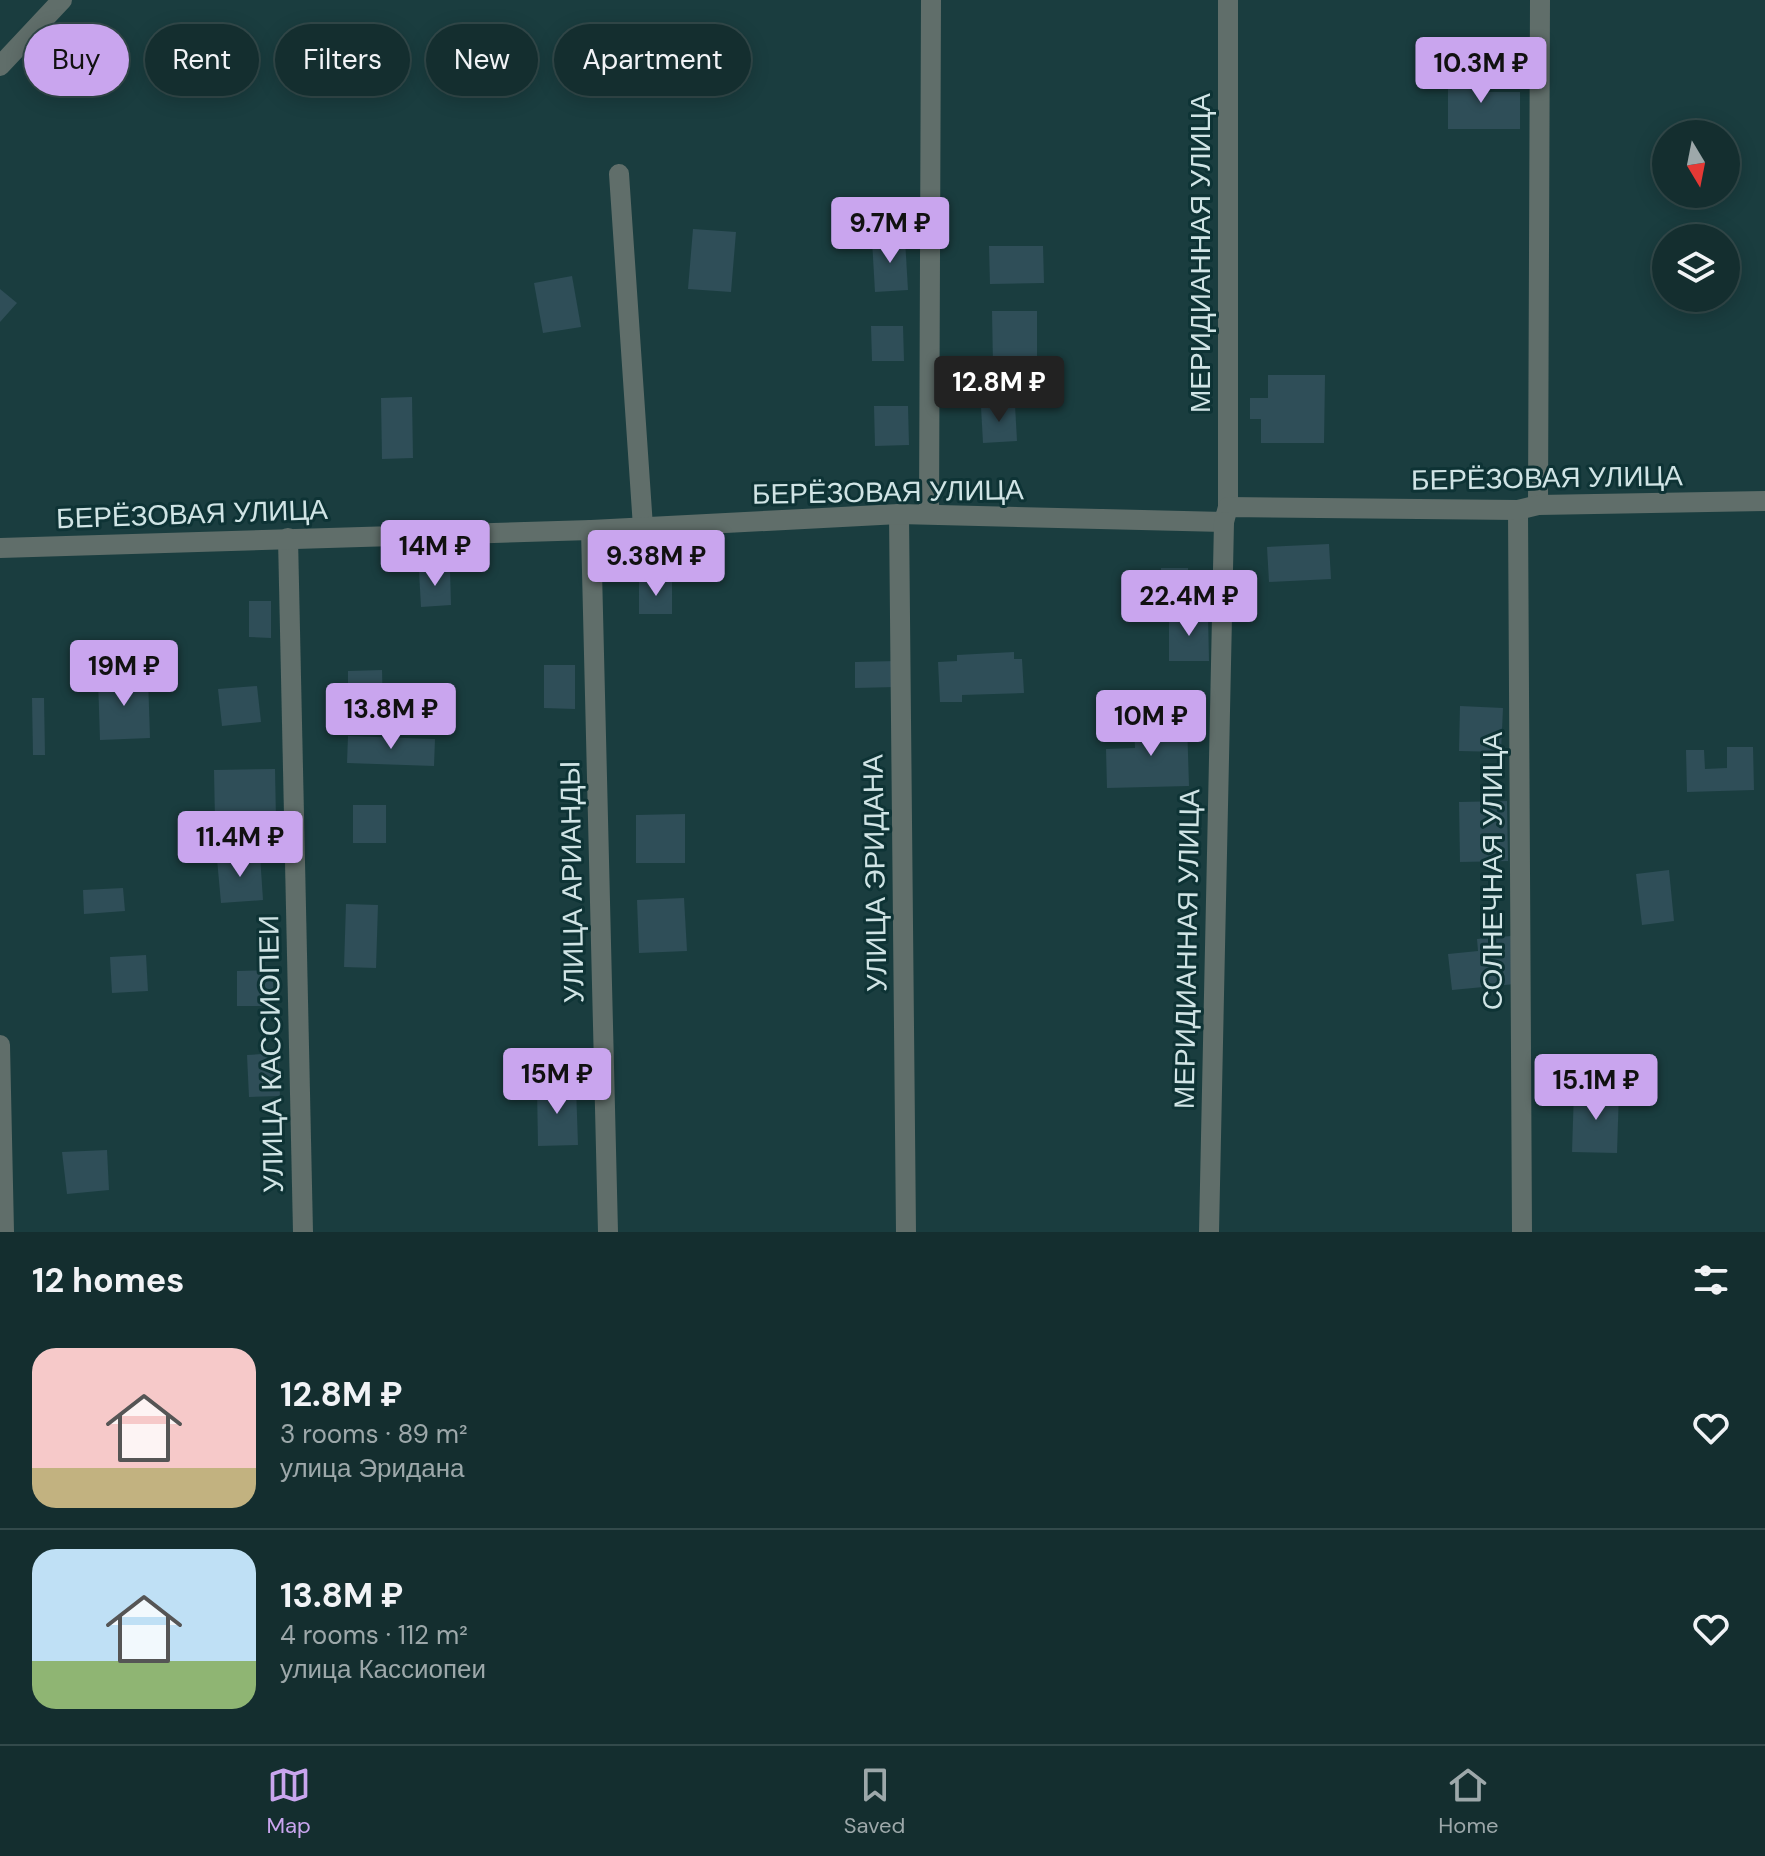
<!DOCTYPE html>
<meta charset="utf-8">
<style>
:root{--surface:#142e2f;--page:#1d3637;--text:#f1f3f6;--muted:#9da8aa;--line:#334a4b;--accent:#c9a5ee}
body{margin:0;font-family:"DM Sans",sans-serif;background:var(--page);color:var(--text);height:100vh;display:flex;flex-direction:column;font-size:30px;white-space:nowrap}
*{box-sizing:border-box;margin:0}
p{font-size:26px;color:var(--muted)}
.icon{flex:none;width:44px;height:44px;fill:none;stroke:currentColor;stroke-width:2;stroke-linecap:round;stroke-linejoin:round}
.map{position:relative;height:1232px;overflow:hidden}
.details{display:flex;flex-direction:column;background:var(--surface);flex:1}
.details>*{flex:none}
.hud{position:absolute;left:24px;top:24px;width:800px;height:72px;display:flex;gap:16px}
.needle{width:52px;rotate:170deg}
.fabs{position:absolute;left:1652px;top:120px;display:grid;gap:16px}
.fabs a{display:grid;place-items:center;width:88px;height:88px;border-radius:50%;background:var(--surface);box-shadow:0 4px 20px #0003,0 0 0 2px var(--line);font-size:40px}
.price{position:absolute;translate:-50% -68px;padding:0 18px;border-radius:8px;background:var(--accent);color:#111;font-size:26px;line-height:52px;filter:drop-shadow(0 2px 4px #0008)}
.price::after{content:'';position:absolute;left:50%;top:48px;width:24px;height:18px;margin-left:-12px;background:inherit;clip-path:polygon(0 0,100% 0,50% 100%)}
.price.selected{background:#222;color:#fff}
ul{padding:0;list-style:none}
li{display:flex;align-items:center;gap:24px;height:200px;padding:0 32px}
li+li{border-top:2px solid var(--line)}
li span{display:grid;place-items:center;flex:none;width:224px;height:160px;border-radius:24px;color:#555}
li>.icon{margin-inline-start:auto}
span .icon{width:96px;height:96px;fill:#fffc;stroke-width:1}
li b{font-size:34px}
h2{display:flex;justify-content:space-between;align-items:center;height:96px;padding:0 32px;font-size:34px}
.tag{padding:0 28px;border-radius:36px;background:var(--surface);box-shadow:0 4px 20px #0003,0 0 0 2px var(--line);font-size:28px;line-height:72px}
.tag.selected{background:var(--accent);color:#111}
.tab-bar{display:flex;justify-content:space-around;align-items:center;height:112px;border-top:2px solid var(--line);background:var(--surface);font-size:22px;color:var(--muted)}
.tab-bar a{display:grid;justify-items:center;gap:4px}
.tab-bar .selected{color:var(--accent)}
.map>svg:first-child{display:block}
.building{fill:#2f4e58}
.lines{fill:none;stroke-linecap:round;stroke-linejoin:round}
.street{stroke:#606e6a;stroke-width:20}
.labels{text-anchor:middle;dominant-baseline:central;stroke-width:6;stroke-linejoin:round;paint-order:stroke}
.street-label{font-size:28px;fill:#d0e4e5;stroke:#0e3335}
</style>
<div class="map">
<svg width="1765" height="1232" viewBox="0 0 1765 1232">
<rect width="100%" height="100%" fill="#1a3d3f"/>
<g class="building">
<path d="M1488,75V92H1520V129H1448V76Z"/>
<path d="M693,229L736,232L731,292L688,289Z"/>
<path d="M905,239L908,290L875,292L872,240Z"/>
<path d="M989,246H1043L1044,283L990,284Z"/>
<path d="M572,276L581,327L543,333L534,283Z"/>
<path d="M0,289L17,303L0,322Z"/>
<path d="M992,311H1037V366H993Z"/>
<path d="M871,326H903L904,361H872Z"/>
<path d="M1268,375H1325L1324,443H1261V419H1250V398H1268Z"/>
<path d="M412,397L413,458L382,459L381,398Z"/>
<path d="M1015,405L1017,441L983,443L981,407Z"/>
<path d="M874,406H908L909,445L875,446Z"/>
<path d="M1329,544L1331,579L1269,582L1267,547Z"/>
<rect x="1161" y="568" width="27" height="42"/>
<path d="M450,570L451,605L421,607L419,571Z"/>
<rect x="639" y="582" width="33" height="32"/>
<path d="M249,601H271V638L249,637Z"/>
<path d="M1208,615L1209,661H1169V616Z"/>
<path d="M1014,652V659H1022L1024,693L962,695V702H940L938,662L957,661V655Z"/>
<path d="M896,661V687L855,688V662Z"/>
<path d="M544,665H575V709L544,708Z"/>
<path d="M382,670L383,710H348V671Z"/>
<path d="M148,677L150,738L100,740L98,679Z"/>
<path d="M257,686L261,722L222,726L218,689Z"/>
<path d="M32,698H44L45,755H33Z"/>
<path d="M1460,706L1503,708L1501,752L1459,751Z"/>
<path d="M1187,722L1189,786L1107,788L1106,749L1135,748L1134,723Z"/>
<path d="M348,736L435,739L434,766L347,763Z"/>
<path d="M1727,747H1753L1754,790L1687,792L1686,750H1704L1705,769L1727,768Z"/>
<path d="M275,769L276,820L215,821L214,770Z"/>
<path d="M1507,801L1508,861L1460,862L1459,802Z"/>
<rect x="353" y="805" width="33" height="38"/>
<path d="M685,814V863H636V815Z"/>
<path d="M260,855L263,900L221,903L217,859Z"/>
<path d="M1669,870L1674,921L1642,925L1636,874Z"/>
<path d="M123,888L125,911L84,914L83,890Z"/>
<path d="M684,898L687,951L639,953L637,900Z"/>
<path d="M346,904L378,905L376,968L344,967Z"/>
<path d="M1511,936L1515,984L1452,990L1448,954L1478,951L1477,939Z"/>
<path d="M146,955L148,991L112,993L110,957Z"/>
<path d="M273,970V1006H237V971Z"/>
<path d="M278,1053L280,1096L249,1097L247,1055Z"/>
<path d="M576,1086L578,1145L538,1146L537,1087Z"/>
<path d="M1574,1090L1619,1091L1617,1153L1572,1152Z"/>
<path d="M107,1150L109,1190L67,1194L62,1152Z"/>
</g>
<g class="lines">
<g class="street">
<path d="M0,66L62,0"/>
<path d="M619,174L643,527"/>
<path d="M1538,505L1540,0"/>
<path d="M1228,507V0"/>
<path d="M1518,510L1522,1232"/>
<path d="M899,514L906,1232"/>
<path d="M929,514L931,0"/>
<path d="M591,530L608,1232"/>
<path d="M288,538L303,1232"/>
<path d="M0,548L591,530L899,514L1224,522L1228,507L1518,510L1538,505L1765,501"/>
<path d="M0,1045L4,1232"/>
<path d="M1209,1232L1224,522"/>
</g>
</g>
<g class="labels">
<g class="street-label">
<text transform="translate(1200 253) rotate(-90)">МЕРИДИАННАЯ УЛИЦА</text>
<text transform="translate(1547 478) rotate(-1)">БЕРЁЗОВАЯ УЛИЦА</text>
<text transform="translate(888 492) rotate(-1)">БЕРЁЗОВАЯ УЛИЦА</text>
<text transform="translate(192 514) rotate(-2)">БЕРЁЗОВАЯ УЛИЦА</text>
<text transform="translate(1492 871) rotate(-90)">СОЛНЕЧНАЯ УЛИЦА</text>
<text transform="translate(875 873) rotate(-91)">УЛИЦА ЭРИДАНА</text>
<text transform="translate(572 882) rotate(-91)">УЛИЦА АРИАНДЫ</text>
<text transform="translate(1187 949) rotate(-89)">МЕРИДИАННАЯ УЛИЦА</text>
<text transform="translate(271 1054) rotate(-91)">УЛИЦА КАССИОПЕИ</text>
</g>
</g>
</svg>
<div class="fabs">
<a><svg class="needle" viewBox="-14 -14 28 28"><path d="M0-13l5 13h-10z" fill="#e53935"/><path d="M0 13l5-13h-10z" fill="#9da8aa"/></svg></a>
<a><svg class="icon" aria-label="layers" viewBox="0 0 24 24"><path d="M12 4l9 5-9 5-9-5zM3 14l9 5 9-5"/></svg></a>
</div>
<b class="price" style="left:1481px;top:105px">10.3M ₽</b>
<b class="price" style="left:890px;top:265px">9.7M ₽</b>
<b class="price selected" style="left:999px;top:424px">12.8M ₽</b>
<b class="price" style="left:435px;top:588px">14M ₽</b>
<b class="price" style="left:656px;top:598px">9.38M ₽</b>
<b class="price" style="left:1189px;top:638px">22.4M ₽</b>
<b class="price" style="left:124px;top:708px">19M ₽</b>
<b class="price" style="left:391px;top:751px">13.8M ₽</b>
<b class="price" style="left:1151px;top:758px">10M ₽</b>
<b class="price" style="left:240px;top:879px">11.4M ₽</b>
<b class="price" style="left:557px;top:1116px">15M ₽</b>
<b class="price" style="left:1596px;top:1122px">15.1M ₽</b>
<div class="hud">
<a class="tag selected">Buy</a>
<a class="tag">Rent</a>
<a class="tag">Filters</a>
<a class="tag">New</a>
<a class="tag">Apartment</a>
</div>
</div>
<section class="details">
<h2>12 homes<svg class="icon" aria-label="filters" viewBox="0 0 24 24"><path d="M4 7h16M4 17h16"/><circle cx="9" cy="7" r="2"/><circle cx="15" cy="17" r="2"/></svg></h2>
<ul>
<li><span style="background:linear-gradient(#f6c9c9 75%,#c2b280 0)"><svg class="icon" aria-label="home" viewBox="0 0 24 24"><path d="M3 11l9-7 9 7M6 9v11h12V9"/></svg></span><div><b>12.8M ₽</b><p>3 rooms · 89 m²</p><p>улица Эридана</p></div><svg class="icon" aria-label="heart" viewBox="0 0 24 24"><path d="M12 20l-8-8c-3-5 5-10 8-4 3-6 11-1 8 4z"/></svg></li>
<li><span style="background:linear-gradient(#bfe0f5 70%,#8fb573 0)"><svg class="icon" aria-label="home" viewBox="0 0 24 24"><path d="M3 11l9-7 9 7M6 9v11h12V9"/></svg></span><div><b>13.8M ₽</b><p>4 rooms · 112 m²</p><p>улица Кассиопеи</p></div><svg class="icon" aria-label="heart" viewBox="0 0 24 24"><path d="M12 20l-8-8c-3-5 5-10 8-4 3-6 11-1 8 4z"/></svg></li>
</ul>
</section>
<nav class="tab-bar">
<a class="selected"><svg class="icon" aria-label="map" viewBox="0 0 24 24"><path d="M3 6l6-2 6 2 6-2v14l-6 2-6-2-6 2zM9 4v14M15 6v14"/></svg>Map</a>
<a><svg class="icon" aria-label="saved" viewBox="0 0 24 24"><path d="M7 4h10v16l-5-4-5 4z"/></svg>Saved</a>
<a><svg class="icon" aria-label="home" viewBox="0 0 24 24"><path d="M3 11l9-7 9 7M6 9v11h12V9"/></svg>Home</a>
</nav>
